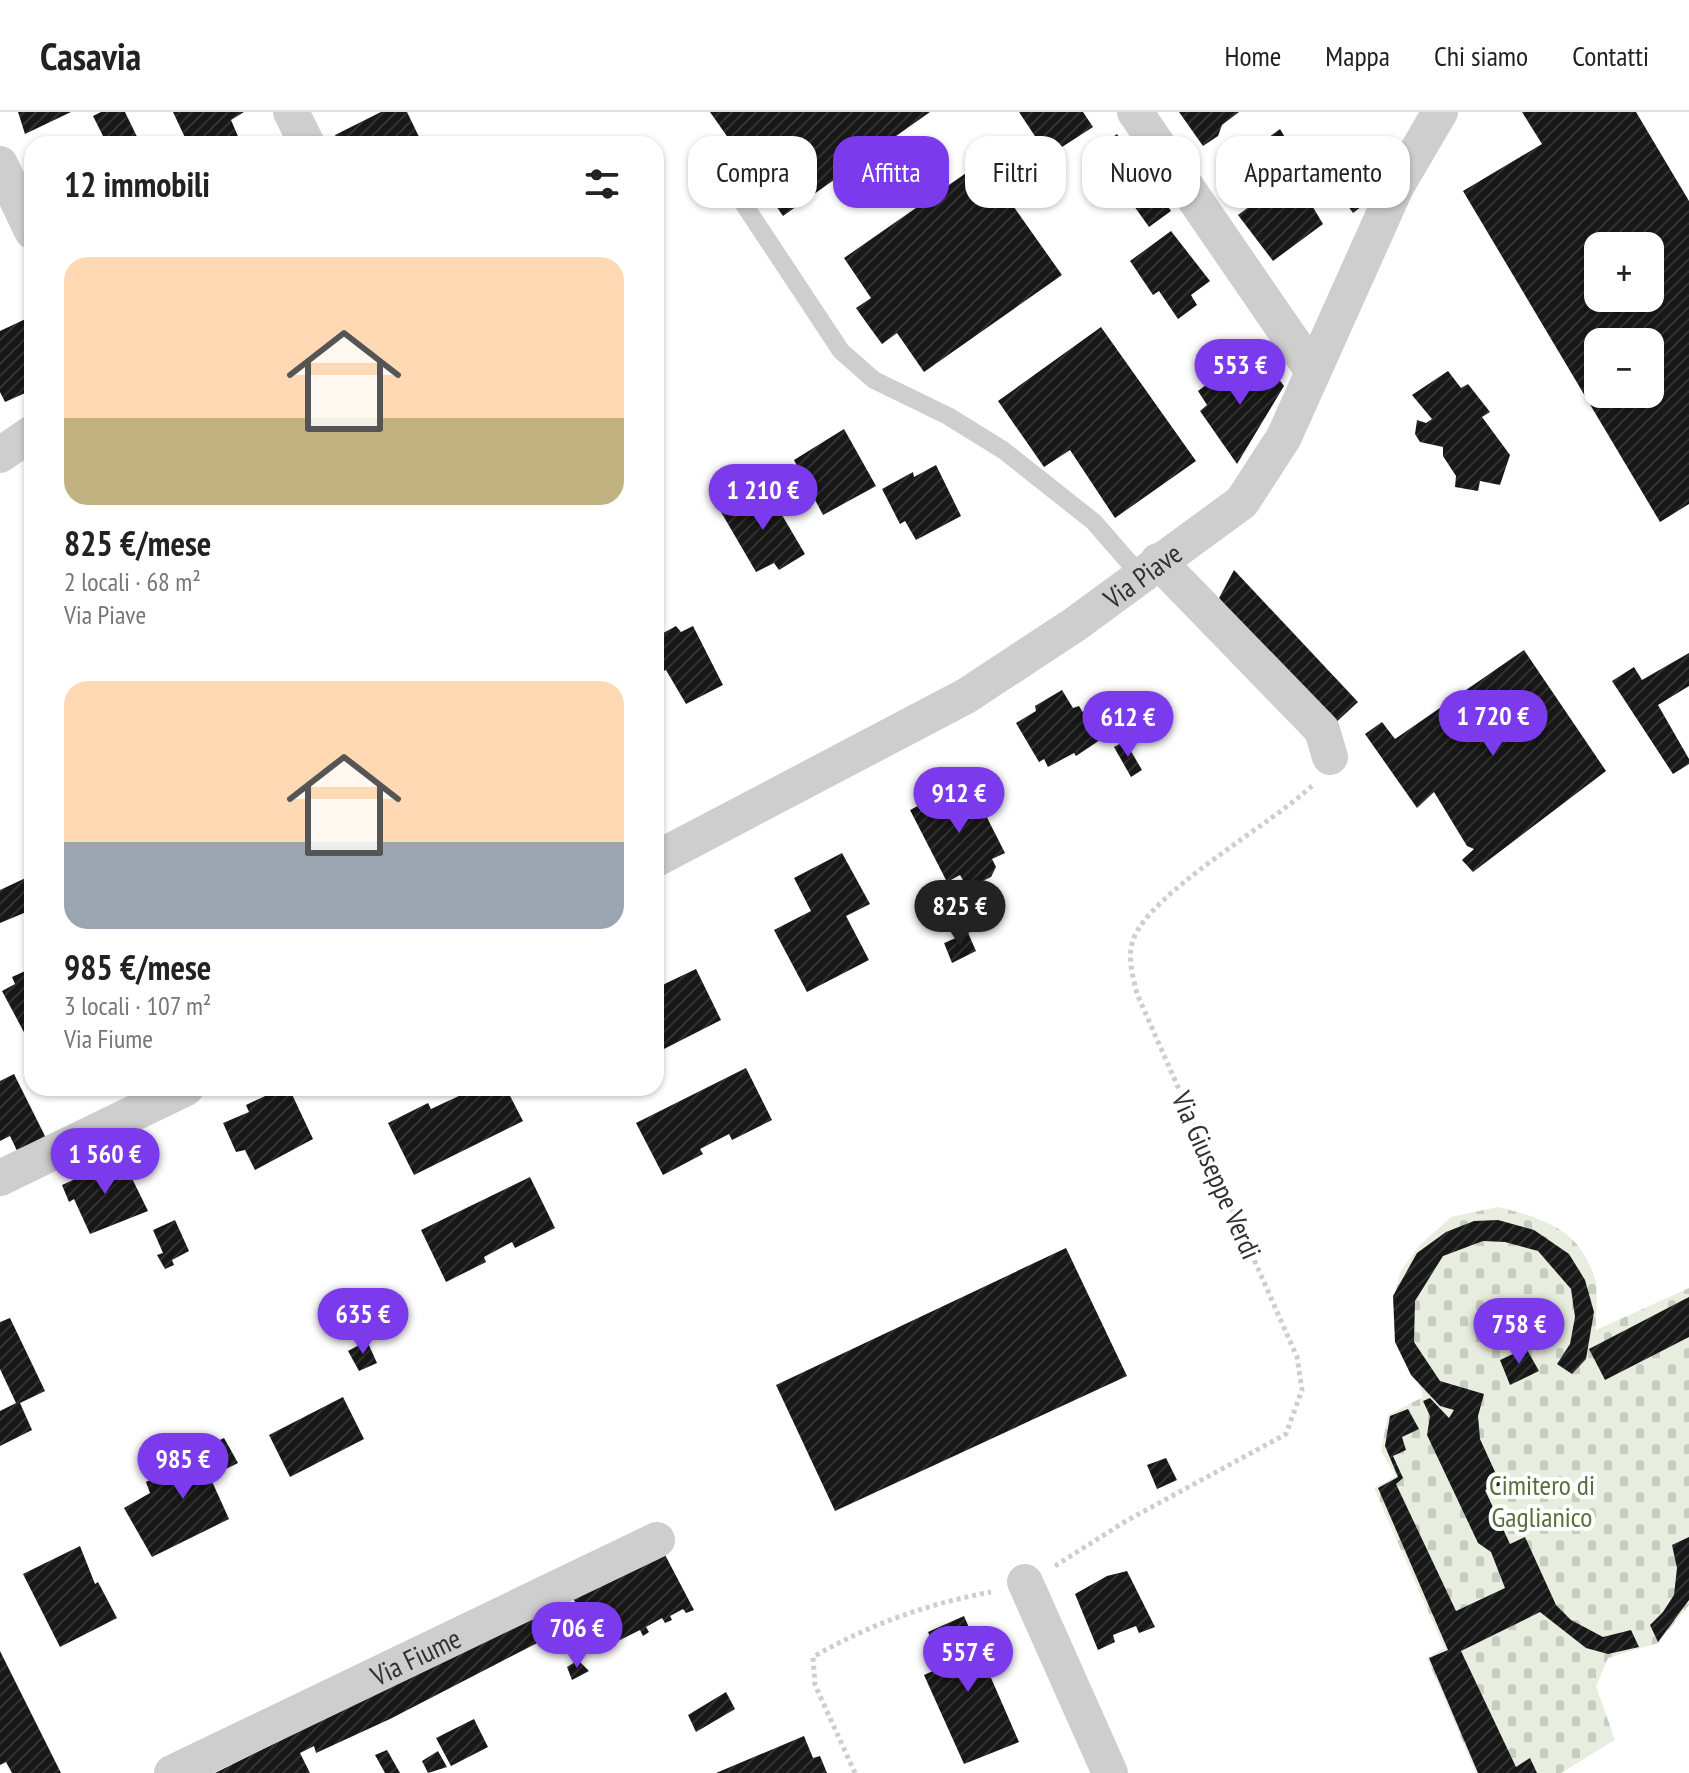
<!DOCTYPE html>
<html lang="it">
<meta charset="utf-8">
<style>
:root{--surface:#fff;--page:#f6f6f6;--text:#222;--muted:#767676;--line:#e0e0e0;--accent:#7c3aed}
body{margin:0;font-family:"PT Sans Narrow",sans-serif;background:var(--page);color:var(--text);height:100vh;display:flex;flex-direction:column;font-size:30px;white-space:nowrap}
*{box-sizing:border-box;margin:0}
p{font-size:26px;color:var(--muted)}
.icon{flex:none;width:44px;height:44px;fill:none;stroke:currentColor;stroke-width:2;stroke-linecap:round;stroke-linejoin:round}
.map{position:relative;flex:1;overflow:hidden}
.drawer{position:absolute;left:24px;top:24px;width:640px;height:960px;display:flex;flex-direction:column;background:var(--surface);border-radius:24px;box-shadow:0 2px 6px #0004}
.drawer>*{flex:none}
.banner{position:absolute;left:688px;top:24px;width:760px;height:72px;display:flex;gap:16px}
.controls{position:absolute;left:1584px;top:120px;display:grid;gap:16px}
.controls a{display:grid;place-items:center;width:80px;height:80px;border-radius:16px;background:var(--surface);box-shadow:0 2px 6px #0004;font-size:40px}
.price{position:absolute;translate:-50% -68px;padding:0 18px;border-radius:28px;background:var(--accent);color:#fff;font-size:26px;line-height:52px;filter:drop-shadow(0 2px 4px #0008)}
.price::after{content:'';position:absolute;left:50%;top:48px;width:24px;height:18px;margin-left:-12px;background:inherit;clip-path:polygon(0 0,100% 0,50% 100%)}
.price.current{background:#222;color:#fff}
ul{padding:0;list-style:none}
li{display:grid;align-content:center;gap:16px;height:424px;padding:0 40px}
li span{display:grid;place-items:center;height:248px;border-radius:24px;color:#555}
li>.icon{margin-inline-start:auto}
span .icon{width:144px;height:144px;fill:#fffc;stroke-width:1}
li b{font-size:34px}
h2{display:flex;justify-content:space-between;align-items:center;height:96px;padding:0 40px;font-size:34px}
.pill{padding:0 28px;border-radius:24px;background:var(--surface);box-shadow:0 2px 6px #0004;font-size:28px;line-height:72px}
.pill.current{background:var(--accent);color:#fff}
header{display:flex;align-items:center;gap:48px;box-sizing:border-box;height:112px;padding:0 40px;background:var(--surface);border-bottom:2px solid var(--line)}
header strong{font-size:38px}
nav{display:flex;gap:44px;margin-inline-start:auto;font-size:28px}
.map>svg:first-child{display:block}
.cemetery{fill:url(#cemetery-stones)}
.building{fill:url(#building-hatch);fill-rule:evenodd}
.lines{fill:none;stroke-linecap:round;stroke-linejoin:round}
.path{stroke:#cecece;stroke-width:5;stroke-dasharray:4 4;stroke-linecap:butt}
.service{stroke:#cecece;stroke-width:18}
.minor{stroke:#cecece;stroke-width:36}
.labels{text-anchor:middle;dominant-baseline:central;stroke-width:8;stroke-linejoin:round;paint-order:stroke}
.street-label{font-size:28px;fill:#313131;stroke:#fff}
.park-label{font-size:28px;fill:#57703b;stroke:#fff}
</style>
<header>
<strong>Casavia</strong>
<nav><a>Home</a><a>Mappa</a><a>Chi siamo</a><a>Contatti</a></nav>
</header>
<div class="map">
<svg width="1689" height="1661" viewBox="0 0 1689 1661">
<defs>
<pattern id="cemetery-stones" width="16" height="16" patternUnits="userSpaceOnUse" patternTransform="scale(2)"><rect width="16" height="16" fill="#e8eedf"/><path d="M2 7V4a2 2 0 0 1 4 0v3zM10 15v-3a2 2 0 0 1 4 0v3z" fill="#c7cdc0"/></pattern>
<pattern id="building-hatch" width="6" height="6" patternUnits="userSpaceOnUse" patternTransform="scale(2)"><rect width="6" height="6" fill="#181818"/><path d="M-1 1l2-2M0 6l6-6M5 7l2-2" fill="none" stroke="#313131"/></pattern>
</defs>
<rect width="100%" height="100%" fill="#fff"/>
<path class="cemetery" d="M1498,1095C1543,1106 1580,1117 1595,1167C1599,1182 1595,1202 1596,1218L1689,1176V1493L1658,1531L1608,1546L1596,1574L1615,1628L1561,1661H1476L1427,1546L1444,1536L1374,1376L1396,1364L1381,1339L1388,1303L1423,1285L1393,1190L1400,1161L1418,1135L1451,1105Z"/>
<g class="building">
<path d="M18,0H71L25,22Z"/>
<path d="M101,0H125L140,31L107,32L93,4Z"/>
<path d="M173,0H244L231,8L240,29L188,32Z"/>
<path d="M381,0H407L421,29L416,32H339L335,23Z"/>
<path d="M710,0H930L783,104Z"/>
<path d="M1019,0H1083L1093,15L1048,44Z"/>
<path d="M1179,0H1239L1222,13L1218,24L1203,34Z"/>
<path d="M1522,0H1636L1689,89V392L1660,410L1463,79L1542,32ZM1598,134H1650V186H1598ZM1598,230H1650V282H1598Z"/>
<path d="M1280,17L1286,27L1267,39L1261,31Z"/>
<path d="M1117,22L1171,99L1149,115L1094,38Z"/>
<path d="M1288,30L1295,38L1276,51L1270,41Z"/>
<path d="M1297,42L1303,51L1285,63L1278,53Z"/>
<path d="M982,50L1062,163L924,260L897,221L882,232L868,213L856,196L871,186L844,146Z"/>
<path d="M1293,62L1323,112L1273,149L1238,103Z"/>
<path d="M1349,68L1366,91L1353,101L1336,77Z"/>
<path d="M1171,119L1210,169L1191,183L1197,193L1178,207L1159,179L1153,183L1130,149Z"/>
<path d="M32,204V278L5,290L0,280V219Z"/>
<path d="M1101,215L1196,349L1115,406L1070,338L1044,355L998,289Z"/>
<path d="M1265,249L1284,274L1237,352L1200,299L1207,293L1198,279L1219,263L1228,275Z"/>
<path d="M1448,259L1461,276L1468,272L1490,300L1482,305L1510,343L1500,373L1480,369L1478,379L1455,375L1456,364L1443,344V335L1420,330L1415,322L1417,308L1426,311L1432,307L1412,283Z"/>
<path d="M844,317L876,374L823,403L794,348Z"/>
<path d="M936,353L961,404L916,428L905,409L900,412L882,377L913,360L914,365Z"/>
<path d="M766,376L805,442L779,458L774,451L756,460L721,400Z"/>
<path d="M1234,458L1358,590L1332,614L1219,486Z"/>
<path d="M676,514L681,520L693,514L723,573L686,592L666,558L658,562L656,558V525Z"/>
<path d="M1524,538L1606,659L1473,760L1462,748L1474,737L1467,734L1434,680L1417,696L1365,622L1382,610L1395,627Z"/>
<path d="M1689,541V574L1658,593L1689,647V652L1673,662L1612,569L1634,555L1642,568Z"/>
<path d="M1062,578L1073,596L1079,594L1100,628L1076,644L1074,641L1048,655L1044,647L1039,650L1016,611L1036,599L1035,594Z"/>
<path d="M1125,629L1142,658L1131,665L1114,635Z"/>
<path d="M968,668L1005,741L992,747L996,755L991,765L974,773L964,770L960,763L947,770L910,698Z"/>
<path d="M842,741L870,792L846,804L869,848L807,880L774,818L811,799L794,766Z"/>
<path d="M32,763V806L28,808L24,801L0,811V778Z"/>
<path d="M968,821L976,839L952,851L944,831Z"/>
<path d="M32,856V922L26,924L2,879L15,872L12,865Z"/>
<path d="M696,857L721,908L656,941V876Z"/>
<path d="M746,956L772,1008L732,1028L729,1022L700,1037L703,1042L663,1063L636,1011Z"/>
<path d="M14,962L48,1030L20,1045L10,1024L0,1029V969Z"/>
<path d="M282,976H289L313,1027L255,1058L245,1038L236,1040L223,1011L249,1000L246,993Z"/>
<path d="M460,976H506L523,1009L414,1063L388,1011L428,991L431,997L461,983L457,977Z"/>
<path d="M123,1048L148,1099L90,1122L74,1087L69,1090L62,1073L82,1064L80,1057L94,1051L98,1058Z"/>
<path d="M530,1065L555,1116L515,1136L512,1130L484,1145L486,1150L446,1170L421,1118Z"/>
<path d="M175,1108L189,1139L172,1148L174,1153L165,1157L157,1143L163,1141L153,1118Z"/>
<path d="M1498,1108L1534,1118L1569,1142L1585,1168L1594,1200L1586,1247L1572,1262L1557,1252L1570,1232L1575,1205L1571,1177L1538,1139L1505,1130L1483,1129L1443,1144L1415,1189L1414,1230L1440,1269L1484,1282L1478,1304L1480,1327L1501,1373L1485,1378L1510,1432L1525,1425L1556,1493L1571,1508L1603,1525L1631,1518L1639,1535L1608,1542L1586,1536L1540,1500L1461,1539L1516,1655L1530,1646L1537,1661H1478L1429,1546L1448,1538L1378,1376L1398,1365L1385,1334L1390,1304L1408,1297L1419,1317L1402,1325L1406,1338L1393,1344L1403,1366L1396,1372L1456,1499L1505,1476L1491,1440L1478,1431L1427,1323L1430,1304L1423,1289L1430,1286L1449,1306L1454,1298L1440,1294L1411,1263L1395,1230L1393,1184L1417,1141L1446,1120L1474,1109Z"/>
<path d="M1066,1136L1127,1264L835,1399L776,1273Z"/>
<path d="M1689,1185V1225L1605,1268L1589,1237Z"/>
<path d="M10,1206L45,1279L20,1291L32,1318L0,1334V1299L16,1291L0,1257V1210Z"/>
<path d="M367,1229L377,1251L359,1259L348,1239Z"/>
<path d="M1526,1236L1539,1259L1510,1273L1500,1248Z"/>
<path d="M343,1285L364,1327L290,1365L269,1323Z"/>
<path d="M224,1326L238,1351L210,1365L229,1407L152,1445L124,1396L150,1381L146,1370L161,1362L167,1373L191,1359L184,1344Z"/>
<path d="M1166,1346L1177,1368L1157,1377L1147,1353Z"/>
<path d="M1689,1425V1488L1658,1530L1650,1513L1663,1500L1674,1483L1677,1456L1672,1433Z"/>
<path d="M80,1434L95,1472L98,1470L117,1506L60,1535L23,1462Z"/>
<path d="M663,1439L694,1498L686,1501L683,1497L670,1504L672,1508L665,1511L662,1506L646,1515L649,1520L643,1524L640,1518L598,1539L572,1484Z"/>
<path d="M1127,1459L1155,1515L1139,1521L1136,1514L1113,1523L1115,1530L1098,1538L1075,1482L1107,1464Z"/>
<path d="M557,1491L573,1527L552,1538L545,1527L390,1607L316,1641L314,1634L300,1641L310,1661H215Z"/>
<path d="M964,1504L1019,1630L964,1652L924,1563L942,1555L928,1520Z"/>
<path d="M0,1539L61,1661H12L6,1650L0,1653Z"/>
<path d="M578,1548L589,1559L572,1568L567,1555Z"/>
<path d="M726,1580L735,1597L696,1620L688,1603Z"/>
<path d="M474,1607L488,1635L451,1654L436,1626Z"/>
<path d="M804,1624L813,1646L820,1644L827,1661H716Z"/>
<path d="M387,1638L400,1661H385L375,1643Z"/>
<path d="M438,1639L447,1655L428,1661L422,1649Z"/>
</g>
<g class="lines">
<g class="path">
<path d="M1055,1454L1126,1409L1286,1322L1302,1278L1297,1245L1137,882C1133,865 1127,845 1133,828C1150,780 1272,712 1313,673"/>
<path d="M855,1661L815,1573L813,1545C870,1512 927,1492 991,1480"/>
</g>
<path class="service" d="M716,50L841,239L874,268L948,304L1003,338L1094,410L1140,463"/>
<g class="minor">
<path d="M291,0L307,32"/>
<path d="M1135,0L1312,258"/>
<path d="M0,52L32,119"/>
<path d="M0,343L32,321"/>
<path d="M1158,449L1322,618L1330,645"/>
<path id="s1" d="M656,747L966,584L1074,513L1242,390L1284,325L1396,75L1440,0"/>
<path d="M0,1066L186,976"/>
<path d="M1025,1470L1110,1661"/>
<path id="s2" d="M172,1661L657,1428"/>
</g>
</g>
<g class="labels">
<g class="street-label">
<text stroke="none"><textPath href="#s1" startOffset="564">Via Piave</textPath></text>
<text transform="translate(1217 1063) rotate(66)">Via Giuseppe Verdi</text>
<text stroke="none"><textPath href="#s2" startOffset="270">Via Fiume</textPath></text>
</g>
<g class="park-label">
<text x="1542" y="1372">Cimitero di<tspan x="1542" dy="32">Gaglianico</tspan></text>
</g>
</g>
</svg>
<div class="controls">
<a>+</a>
<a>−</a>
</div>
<b class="price" style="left:1240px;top:295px">553 €</b>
<b class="price" style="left:763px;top:420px">1 210 €</b>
<b class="price" style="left:1493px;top:646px">1 720 €</b>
<b class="price" style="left:1128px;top:647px">612 €</b>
<b class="price" style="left:959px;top:723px">912 €</b>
<b class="price current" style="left:960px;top:836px">825 €</b>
<b class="price" style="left:105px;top:1084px">1 560 €</b>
<b class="price" style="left:363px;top:1244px">635 €</b>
<b class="price" style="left:1519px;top:1254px">758 €</b>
<b class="price" style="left:183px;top:1389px">985 €</b>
<b class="price" style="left:577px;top:1558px">706 €</b>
<b class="price" style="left:968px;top:1582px">557 €</b>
<div class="banner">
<a class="pill">Compra</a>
<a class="pill current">Affitta</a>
<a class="pill">Filtri</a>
<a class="pill">Nuovo</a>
<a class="pill">Appartamento</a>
</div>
<section class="drawer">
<h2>12 immobili<svg class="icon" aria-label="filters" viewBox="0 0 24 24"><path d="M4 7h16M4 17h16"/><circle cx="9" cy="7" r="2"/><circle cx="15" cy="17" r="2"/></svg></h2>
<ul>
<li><span style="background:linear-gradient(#ffd9b3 65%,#c2b280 0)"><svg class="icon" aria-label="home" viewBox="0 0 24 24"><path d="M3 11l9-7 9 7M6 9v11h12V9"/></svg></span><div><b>825 €/mese</b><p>2 locali · 68 m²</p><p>Via Piave</p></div></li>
<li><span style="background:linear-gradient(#ffd9b3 65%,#9aa5b1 0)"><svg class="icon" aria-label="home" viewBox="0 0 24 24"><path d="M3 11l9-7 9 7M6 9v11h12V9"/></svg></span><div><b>985 €/mese</b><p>3 locali · 107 m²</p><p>Via Fiume</p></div></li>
</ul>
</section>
</div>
